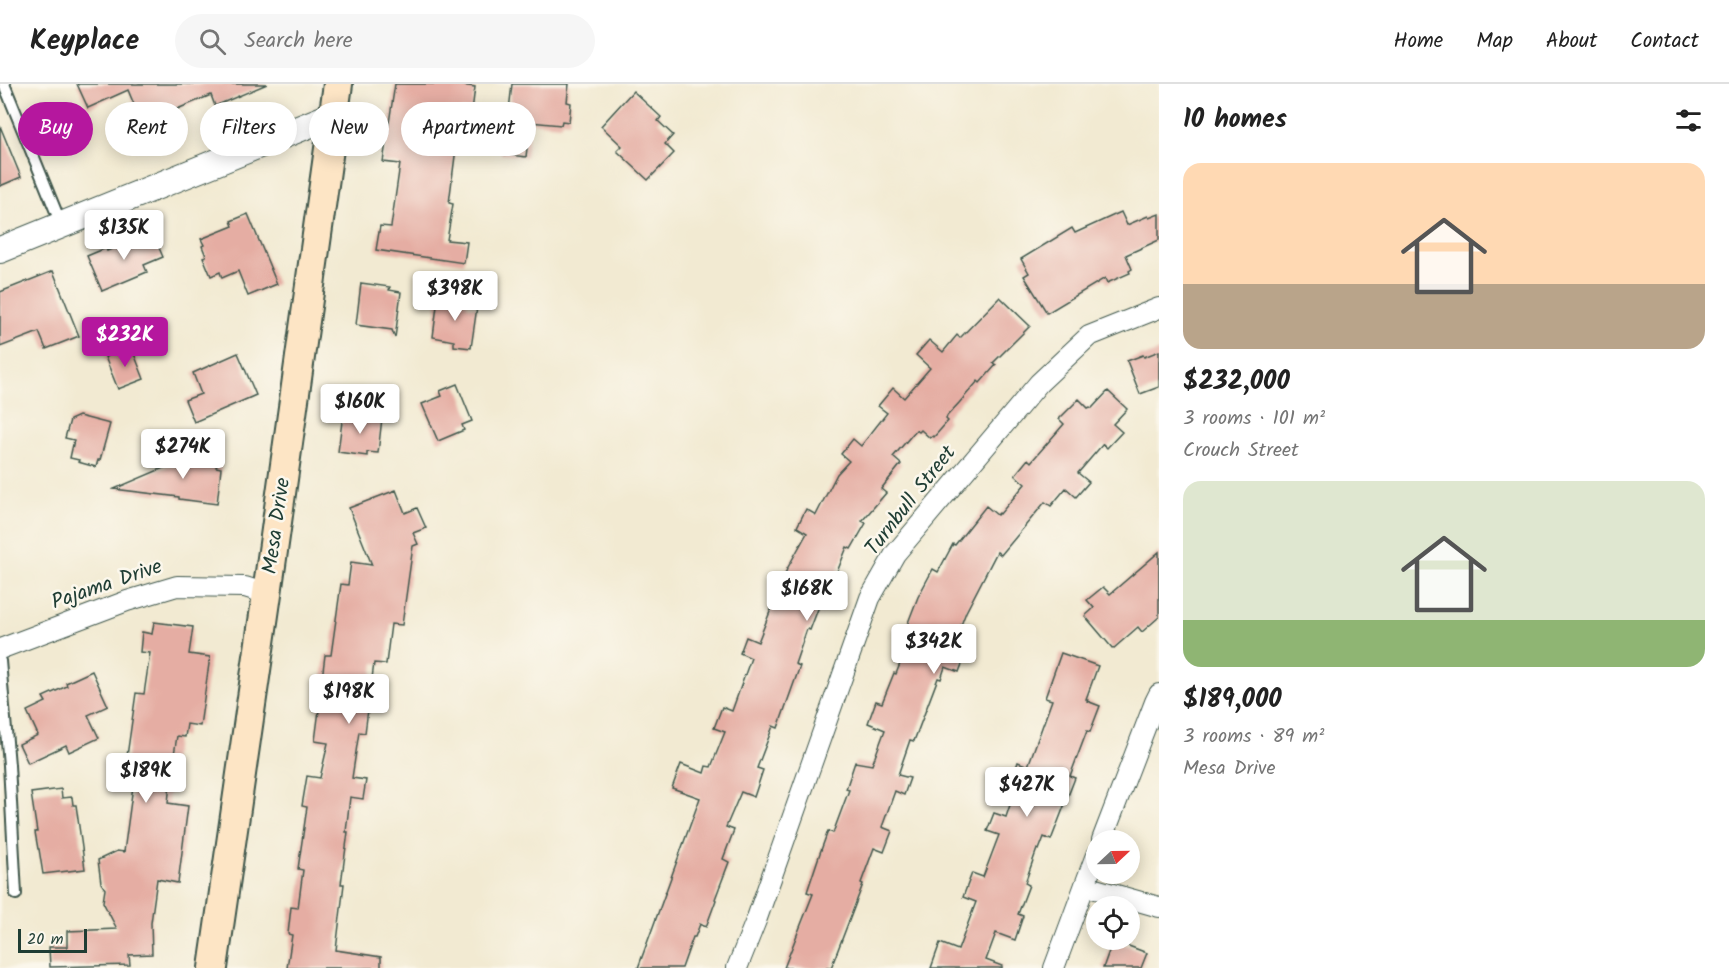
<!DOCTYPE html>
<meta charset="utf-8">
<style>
:root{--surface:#fff;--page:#f6f6f6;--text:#222;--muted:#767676;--line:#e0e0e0;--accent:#b5179e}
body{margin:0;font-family:Kalam,sans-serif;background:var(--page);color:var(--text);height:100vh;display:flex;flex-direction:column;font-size:22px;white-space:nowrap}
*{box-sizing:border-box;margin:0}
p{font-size:20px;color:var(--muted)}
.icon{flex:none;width:33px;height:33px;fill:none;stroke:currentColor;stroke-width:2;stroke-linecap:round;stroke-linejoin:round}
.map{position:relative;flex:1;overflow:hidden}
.drawer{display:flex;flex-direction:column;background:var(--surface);width:570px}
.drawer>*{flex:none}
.banner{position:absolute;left:18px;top:18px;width:570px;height:54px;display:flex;gap:12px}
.needle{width:39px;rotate:68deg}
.tools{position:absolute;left:1086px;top:746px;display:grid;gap:12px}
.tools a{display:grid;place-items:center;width:54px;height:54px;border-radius:50%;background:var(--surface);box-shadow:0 3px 15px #0003;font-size:30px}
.scale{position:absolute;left:18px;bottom:15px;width:69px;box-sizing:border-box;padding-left:6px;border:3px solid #1f3d34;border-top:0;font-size:16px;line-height:21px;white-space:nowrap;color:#1f3d34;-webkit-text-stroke:4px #fbf7ec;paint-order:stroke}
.price{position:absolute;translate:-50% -51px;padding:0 14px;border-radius:6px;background:#fff;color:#222;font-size:20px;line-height:39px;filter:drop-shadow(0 2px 3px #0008)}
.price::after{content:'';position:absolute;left:50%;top:36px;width:18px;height:14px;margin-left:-9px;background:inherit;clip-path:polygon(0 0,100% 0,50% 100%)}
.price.selected{background:var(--accent);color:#fff}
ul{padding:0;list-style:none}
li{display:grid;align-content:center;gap:12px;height:318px;padding:0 24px}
li span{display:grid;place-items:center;height:186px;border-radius:18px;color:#555}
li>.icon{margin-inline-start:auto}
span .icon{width:108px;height:108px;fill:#fffc;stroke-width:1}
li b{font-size:26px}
h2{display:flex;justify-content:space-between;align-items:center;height:72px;padding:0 24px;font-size:26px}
.tag{padding:0 21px;border-radius:27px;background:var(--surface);box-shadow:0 3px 15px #0003;font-size:21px;line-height:54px}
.tag.selected{background:var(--accent);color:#fff}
header{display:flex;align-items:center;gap:36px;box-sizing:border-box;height:84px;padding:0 30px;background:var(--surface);border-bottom:2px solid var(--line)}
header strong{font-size:28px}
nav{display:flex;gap:33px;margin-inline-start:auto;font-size:21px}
.search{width:420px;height:54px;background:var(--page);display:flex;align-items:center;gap:15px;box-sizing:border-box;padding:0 21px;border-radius:33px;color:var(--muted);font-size:22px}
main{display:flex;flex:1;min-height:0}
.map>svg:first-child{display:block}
.building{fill:#e5ada3}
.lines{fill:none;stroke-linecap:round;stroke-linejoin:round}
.service-casing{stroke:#3f574c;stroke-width:14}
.minor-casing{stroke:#3f574c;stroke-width:22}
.tertiary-casing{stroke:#3f574c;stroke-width:28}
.secondary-casing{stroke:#3f574c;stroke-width:32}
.service{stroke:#fff;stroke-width:10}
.minor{stroke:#fff;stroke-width:20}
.tertiary{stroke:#fff;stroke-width:26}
.secondary{stroke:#fde5c5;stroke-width:28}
.labels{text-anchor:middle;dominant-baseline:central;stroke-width:5;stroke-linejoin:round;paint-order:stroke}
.street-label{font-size:21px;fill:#1f3d34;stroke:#fbf7ec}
</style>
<header>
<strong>Keyplace</strong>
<div class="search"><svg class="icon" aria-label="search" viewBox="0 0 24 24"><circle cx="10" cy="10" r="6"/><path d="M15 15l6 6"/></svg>Search here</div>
<nav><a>Home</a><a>Map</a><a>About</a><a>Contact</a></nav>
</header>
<main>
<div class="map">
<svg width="1159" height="884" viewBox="0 0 1159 884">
<rect width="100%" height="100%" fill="#fbf7ec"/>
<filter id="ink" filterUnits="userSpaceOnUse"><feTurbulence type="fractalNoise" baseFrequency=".0167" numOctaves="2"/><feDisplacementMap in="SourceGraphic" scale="12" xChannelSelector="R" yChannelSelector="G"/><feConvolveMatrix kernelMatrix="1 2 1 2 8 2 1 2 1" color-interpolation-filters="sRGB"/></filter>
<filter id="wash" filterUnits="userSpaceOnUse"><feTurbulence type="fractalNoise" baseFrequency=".008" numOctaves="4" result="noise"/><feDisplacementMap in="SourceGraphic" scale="24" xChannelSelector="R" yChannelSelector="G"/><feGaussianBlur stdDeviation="1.35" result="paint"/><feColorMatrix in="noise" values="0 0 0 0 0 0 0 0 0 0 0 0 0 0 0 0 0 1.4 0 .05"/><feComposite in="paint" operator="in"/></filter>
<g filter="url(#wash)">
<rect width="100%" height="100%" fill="#f2ead2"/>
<g id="blocks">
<g class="building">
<path d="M77,0H267L215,22L211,11L170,28L174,39L152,48L147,34L141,37L128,6L88,24Z"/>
<path d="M395,0H454L475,3L472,27L461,25L449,119L453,120L447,156L467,158L464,179L376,166L380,142L391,143L400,80L383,78Z"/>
<path d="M512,0H569L567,18L571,19L569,38L562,37L561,41L530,38L526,73L501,70L504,43L507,44Z"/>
<path d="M633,7L661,33L658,37L673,51L665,60L674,69L648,96L617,67L622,62L601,42Z"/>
<path d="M0,42L21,93L0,102Z"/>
<path d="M1121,128L1127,141L1148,132L1149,134L1159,130V156L1126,171L1132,185L1129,187L1130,189L1107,199L1105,194L1047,229L1024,192L1029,189L1021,175L1072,144L1075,149Z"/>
<path d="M248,130L277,200L248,212L238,187L222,194L220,188L211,192L203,173L206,172L202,162L204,161L201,155L233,142L231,137Z"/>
<path d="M152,148L163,173L144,181L147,188L102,207L87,172L106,164L107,167Z"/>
<path d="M53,187L79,252L46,265L39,248L0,263V208Z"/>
<path d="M361,199L390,203L389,206L401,208L395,254L392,246L356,241Z"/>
<path d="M1000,213L1030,242L993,279L996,281L980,299L978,297L959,319L947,332L946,335L948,337L934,353L933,352L930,354L921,346L919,348L916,346L893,373L901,380L881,405L886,409L862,437L866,439L851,465L847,463L825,518L821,517L810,546L807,545L795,580L800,582L785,624L778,644L773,642L757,684L763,686L754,713L741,708L726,743L734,746L723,775L729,778L715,815L716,816L706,843L700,840L695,853H693L682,884H638L700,714L672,704L681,680L704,689L706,682L711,683L725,648L714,644L722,623L732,627L751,574L740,569L746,553L758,558L787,485L807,449L797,443L806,425L816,431L837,390L849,377L841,370L853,355L861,362L887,329L878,322L893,304L904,314L930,284L916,271L929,256L943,268L957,251L960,254Z"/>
<path d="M438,214L468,219L467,222L477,223L471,264L454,262V257L433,253Z"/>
<path d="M131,262L144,295L118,305L105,273Z"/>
<path d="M1159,267V303L1140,310L1127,277L1143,271L1144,273Z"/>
<path d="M238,269L256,311L194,338L185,316L201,310L193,289Z"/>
<path d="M457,300L472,337L462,341L464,346L438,357L422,320L442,312L440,307Z"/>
<path d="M1108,307L1127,325L1113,340L1122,348L1107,364L1103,360L1078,389L1089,398L1076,413L1066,404L1051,422L1045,418L1001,471L997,468L966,528L953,562L967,567L959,588L945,583L941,595L938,594L914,657L910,656L898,691L910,694L904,711L895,707L882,743L892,747L884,768L874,764L861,799L863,800L831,884H784L813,810L807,808L820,769L828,747L833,749L849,706L846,705L855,678L872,681L885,646L868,639L876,617L882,619L894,589L896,590L911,552L904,549L918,513L933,485L938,488L953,460L955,461L986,422L997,431L999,429L1000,430L1025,400L1015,391L1028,375L1031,378L1064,340L1059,335L1079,315L1088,324L1090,323L1092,324Z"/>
<path d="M343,330L382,334L378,369L367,368V372L338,368Z"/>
<path d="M79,332L110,340L100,376H98L96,383L78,378L79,376L70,374L74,356L65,354L70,336Z"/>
<path d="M193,368L218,371L216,383L221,384L217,420L179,415V413L114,405L168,382L176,383L177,378L192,379Z"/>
<path d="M396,406L405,429L417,424L426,444L413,449L418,460L413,462L402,541L391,540L386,580L374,579L365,649L359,648L352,694L366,696L363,715L350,713L346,748H348L341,800H344L336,866L381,873V884H287L292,851L288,850L291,823L298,824L303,786L298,785L307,723L302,722L307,692L320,694L328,659L315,657L323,595H322L325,571H331L341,500L348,501L351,478L372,481L349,424Z"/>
<path d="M1159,468V533L1142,548L1138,543L1113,565L1085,532L1094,524L1087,516L1103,503L1110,510Z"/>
<path d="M154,538L193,543L189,570L210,573L200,642L187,640L185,653L177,652L171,689L168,719L188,722L178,799L157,795L151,839L152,870L129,871L130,881L50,883L49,863H67V847L117,845L103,818L105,805L101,799L98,776L117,767L124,768L133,702L123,700L136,609L144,610L150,569L140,568L142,548L152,550Z"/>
<path d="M1061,569L1098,582L1086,615H1088L1087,617L1100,622L1090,648L1087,647L1070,692L1075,694L1051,756L1044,753L1039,766L1037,765L1025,799L1029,801L1018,830L1023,832L1015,856L996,849L986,876L1002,882V884H931L940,859L958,866L976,818L963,813L972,789L983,793L999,751L987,747L994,729L1006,733L1018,697L1012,695L1018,678L1028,682L1052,616L1045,614Z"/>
<path d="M92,587L108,622L88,631L99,654L69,668L66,661L28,679L19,660L38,651L27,627L46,618L43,613L67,602L66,599Z"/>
<path d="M61,705L62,714L72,713L73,721H76L85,785L43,790L39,765H38L35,748H37L31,709Z"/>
<path d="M1113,856L1147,869L1141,884H1103Z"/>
</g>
</g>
</g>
<g filter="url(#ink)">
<use href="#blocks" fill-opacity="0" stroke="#3f574c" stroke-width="1.5"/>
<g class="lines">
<g class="service-casing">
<g id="service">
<path d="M4,0L61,140"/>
<path d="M0,577L9,681L16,810"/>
</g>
</g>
<g class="minor-casing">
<g id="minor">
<path d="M0,565L127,517L177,502L245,503L267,510"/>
<path d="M1102,756L1155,618L1159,610"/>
<path d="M1085,802L1159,823"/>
<path d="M737,884L757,834L870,514L895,470L1039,299L1089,252L1159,224"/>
<path d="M1054,884L1096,771"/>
</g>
</g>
<g class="tertiary-casing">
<path id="tertiary" d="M0,166L333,31"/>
</g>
<g class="secondary-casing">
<path id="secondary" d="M213,884L267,510L338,0"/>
</g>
<use href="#service" class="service"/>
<use href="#minor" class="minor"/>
<use href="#tertiary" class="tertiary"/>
<use href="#secondary" class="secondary"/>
</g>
</g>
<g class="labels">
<g class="street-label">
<text transform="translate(911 417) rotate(-52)">Turnbull Street</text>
<text transform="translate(277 442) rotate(-82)">Mesa Drive</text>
<text transform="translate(107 501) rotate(-19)">Pajama Drive</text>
</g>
</g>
</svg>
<div class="tools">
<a><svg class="needle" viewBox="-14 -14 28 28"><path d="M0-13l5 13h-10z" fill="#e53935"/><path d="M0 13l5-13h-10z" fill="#767676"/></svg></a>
<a><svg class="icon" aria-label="locate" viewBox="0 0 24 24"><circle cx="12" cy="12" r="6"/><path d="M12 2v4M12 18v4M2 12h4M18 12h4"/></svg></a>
</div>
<div class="scale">20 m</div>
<b class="price" style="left:124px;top:177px">$135K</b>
<b class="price" style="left:455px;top:238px">$398K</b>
<b class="price selected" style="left:125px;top:284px">$232K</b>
<b class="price" style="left:360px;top:351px">$160K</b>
<b class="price" style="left:183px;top:396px">$274K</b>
<b class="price" style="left:807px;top:538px">$168K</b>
<b class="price" style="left:934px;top:591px">$342K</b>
<b class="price" style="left:349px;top:641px">$198K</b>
<b class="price" style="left:146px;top:720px">$189K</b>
<b class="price" style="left:1027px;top:734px">$427K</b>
<div class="banner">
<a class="tag selected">Buy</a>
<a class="tag">Rent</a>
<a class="tag">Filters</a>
<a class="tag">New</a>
<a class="tag">Apartment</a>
</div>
</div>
<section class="drawer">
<h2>10 homes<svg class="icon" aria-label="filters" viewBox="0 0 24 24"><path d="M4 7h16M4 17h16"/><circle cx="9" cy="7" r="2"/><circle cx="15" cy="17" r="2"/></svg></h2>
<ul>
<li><span style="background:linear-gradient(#ffd9b3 65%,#b9a48a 0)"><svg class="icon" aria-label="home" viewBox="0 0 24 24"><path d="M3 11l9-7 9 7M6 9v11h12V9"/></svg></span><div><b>$232,000</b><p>3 rooms · 101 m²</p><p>Crouch Street</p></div></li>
<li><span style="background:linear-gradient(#dfe7d0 75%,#8fb573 0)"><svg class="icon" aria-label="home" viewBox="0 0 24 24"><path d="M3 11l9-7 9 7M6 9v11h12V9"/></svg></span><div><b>$189,000</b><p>3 rooms · 89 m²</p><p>Mesa Drive</p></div></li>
</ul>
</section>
</main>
